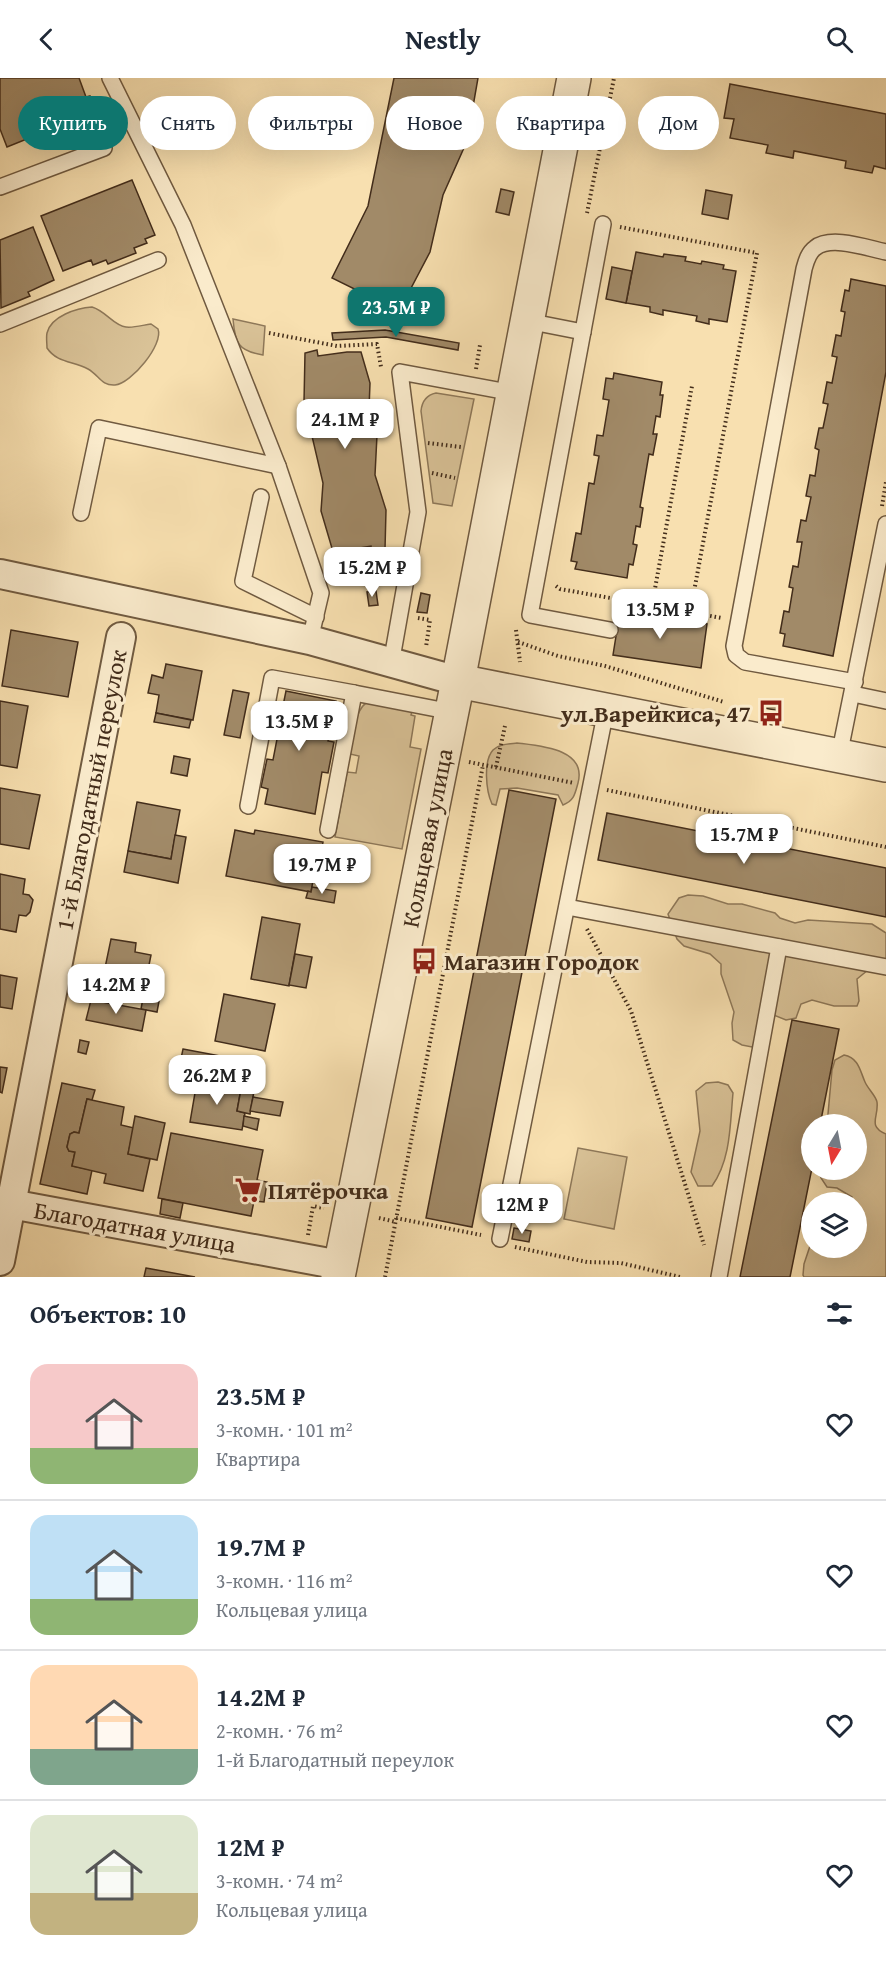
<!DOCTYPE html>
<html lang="ru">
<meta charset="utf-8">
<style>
:root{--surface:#fff;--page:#f6f6f7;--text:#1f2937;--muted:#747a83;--line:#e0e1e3;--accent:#0f766e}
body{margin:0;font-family:"Gentium Book Plus",serif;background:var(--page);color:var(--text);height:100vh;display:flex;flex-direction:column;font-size:22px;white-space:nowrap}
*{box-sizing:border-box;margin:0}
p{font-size:20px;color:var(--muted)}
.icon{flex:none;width:33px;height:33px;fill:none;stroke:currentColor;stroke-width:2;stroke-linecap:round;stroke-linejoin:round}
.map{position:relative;height:1199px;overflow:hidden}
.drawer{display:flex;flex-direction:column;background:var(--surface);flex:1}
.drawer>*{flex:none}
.guide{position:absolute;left:18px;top:18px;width:850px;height:54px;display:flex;gap:12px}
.needle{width:39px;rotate:190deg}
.buttons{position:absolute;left:801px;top:1036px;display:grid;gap:12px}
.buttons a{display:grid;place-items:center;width:66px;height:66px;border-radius:50%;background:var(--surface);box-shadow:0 6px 24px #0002;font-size:30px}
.price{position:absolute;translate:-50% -51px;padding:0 14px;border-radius:12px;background:#fff;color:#222;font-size:20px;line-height:39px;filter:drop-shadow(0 2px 3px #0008)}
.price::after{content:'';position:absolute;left:50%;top:36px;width:18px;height:14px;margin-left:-9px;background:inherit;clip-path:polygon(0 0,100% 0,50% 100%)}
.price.current{background:var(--accent);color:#fff}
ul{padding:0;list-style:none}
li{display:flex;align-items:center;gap:18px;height:150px;padding:0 30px}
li+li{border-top:2px solid var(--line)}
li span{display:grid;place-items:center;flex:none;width:168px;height:120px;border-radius:18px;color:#555}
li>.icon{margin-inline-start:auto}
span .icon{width:72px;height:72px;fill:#fffc;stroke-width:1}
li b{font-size:26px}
h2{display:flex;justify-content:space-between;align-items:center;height:72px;padding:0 30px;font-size:26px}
.tag{padding:0 21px;border-radius:27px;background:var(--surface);box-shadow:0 6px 24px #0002;font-size:21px;line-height:54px}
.tag.current{background:var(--accent);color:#fff}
header{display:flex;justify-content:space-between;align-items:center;height:78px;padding:0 30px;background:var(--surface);font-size:27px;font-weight:600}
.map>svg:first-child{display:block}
.green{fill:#d9c297;stroke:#8e7859;stroke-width:1.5}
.building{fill:#a18a68;stroke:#432d1b;stroke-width:1.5}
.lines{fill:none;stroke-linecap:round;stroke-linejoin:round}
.service-casing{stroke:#705a40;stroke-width:18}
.minor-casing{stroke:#705a40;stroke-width:32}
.tertiary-casing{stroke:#705a40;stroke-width:36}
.path{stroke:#432d1b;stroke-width:4;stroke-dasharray:1.5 3;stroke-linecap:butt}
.service{stroke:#faebcc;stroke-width:15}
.minor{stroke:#faebcc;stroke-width:28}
.tertiary{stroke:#faebcc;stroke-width:33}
.labels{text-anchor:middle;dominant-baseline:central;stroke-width:6;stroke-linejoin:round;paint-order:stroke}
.poi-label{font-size:24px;font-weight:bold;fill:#432d1b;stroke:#faebcc;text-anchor:start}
.street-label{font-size:24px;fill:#432d1b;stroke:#faebcc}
</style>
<header><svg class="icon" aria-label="back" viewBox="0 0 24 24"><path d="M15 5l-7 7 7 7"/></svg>Nestly<svg class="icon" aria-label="search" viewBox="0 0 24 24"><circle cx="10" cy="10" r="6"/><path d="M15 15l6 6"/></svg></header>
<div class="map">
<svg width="886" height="1199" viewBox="0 0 886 1199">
<rect width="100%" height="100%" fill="#f8e0b0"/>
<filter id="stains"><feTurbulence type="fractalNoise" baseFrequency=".00333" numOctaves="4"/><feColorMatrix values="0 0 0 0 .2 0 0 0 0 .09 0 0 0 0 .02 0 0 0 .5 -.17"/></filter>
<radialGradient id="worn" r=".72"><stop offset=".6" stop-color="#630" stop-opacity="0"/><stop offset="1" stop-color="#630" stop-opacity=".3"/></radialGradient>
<g class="green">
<path d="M92,229C106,233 114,248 126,249C134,250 143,247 151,246L158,251C164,266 131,306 115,307C101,308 99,297 88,291C73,283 57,285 47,270C47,265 46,260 47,255C51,238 77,230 92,229Z"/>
<path d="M233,241L265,248L263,277C238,273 235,265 233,241Z"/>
<path d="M436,315L474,321L452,428L433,425L421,333C422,323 426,317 436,315Z"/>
<path d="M370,622L413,629L411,637L415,638L410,669L421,671L402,771L335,759L347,694L356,695L359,678L350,676C354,658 353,631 370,622Z"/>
<path d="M517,665C541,668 587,671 578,705C575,716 574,723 563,727L558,717L517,710L500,711L496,727L492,726C486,713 483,683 493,672C499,666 509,666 517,665Z"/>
<path d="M688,817L703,818L728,826H742L775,835L780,840L795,845L808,842L872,846L886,855V894L868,892L857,901L859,923L857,928H834L812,922L801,926L796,940L786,942L764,933L761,935C757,946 759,960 752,969L742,967L733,962L732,945L734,934L721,896V886L710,876L684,868L677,861L668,836L679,820Z"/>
<path d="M844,977C859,980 860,993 865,1004C868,1011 876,1018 877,1024C879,1039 867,1048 886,1056V1199H804L803,1197L804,1186L811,1165L812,1170H856V1125H851L852,1119L837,1110L827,1109L821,1100L818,1092H856V1047H827L832,992L835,982Z"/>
<path d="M718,1004L728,1007L733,1015C730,1046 731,1082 712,1108H698L691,1094L700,1053L696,1013L706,1005Z"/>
<path d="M578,1070L627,1079L614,1151L564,1141Z"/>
</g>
<g class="building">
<path d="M0,0H79L86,19L90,18L96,33L7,69L0,51Z"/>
<path d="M394,0H478L467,63L443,117L430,174L399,233L332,200L368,128Z"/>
<path d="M730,6L886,36V91L874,88L872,95L845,90L846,83L794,73L793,80L766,75L768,67L730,60L734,41L724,40Z"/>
<path d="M132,102L155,157L145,161L147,165L134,170L136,175L108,186L106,182L93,187L91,182L63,193L41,138Z"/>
<path d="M501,111L514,114L509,137L496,134Z"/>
<path d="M706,112L732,117L728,141L702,136Z"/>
<path d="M33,149L54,202L28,214L30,218L1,230L0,162Z"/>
<path d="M636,174L663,179L664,176L686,179L685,183L701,186L702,183L724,187L723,191L736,193L727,244L709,241V246L696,243L697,238L663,232V237L650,234V229L626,225Z"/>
<path d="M612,189L632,193L626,225L606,221Z"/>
<path d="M851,201L886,208V294L833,578L783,568L785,556L780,555L784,533L789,534L793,510L789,509L793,488L798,489L802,464H797L801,442L806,443L811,419L806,418L810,397L815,398L819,372L815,370L819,350H823L828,326L823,325L827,304L832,305L837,279L832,278L836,257L841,258L845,234L841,233L845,212L849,213Z"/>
<path d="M385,252L459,265L458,272L386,259L333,262L332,255Z"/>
<path d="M317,272L318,278L347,274H361L370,305L369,331L377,357L375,397L386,432L385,471L372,475L371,468L347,472L348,478L334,477L321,433L323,405L304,324L305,275Z"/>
<path d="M614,295L662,304L660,317H663L660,339L656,338L653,356H657L653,377L649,376L640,429L643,430L640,449L636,448L633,466L637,467L633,487L629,486L627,500L575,491L577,484L571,483L576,455L581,456L589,405L594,406L599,378L594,377L597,357L603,358L609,322L603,321L606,300L613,301Z"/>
<path d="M376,513L378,527L369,528L367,514Z"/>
<path d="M421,515L430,517L427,535L417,534Z"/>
<path d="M620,533L707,546L701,590L613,577Z"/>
<path d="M11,552L78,564L68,619L2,608Z"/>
<path d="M166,586L202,593L193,642L156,635L159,617L148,615L152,597L163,600Z"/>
<path d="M233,612L249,615L240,660L224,657Z"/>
<path d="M286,613L336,623L328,663L334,664L328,695L322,694L315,736L265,726L268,711L261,709L267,681L273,682L278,656L271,655L277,627L283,628Z"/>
<path d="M0,623L28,628L17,690L0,687Z"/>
<path d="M766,623L782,627L780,633L764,630Z"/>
<path d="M156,635L191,642L189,650L154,644Z"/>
<path d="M174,678L190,681L187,698L171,695Z"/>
<path d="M0,710L40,717L29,771L0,766Z"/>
<path d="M509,712L556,721L472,1149L426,1140Z"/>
<path d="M137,724L180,732L171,781L128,773Z"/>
<path d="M607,735L886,790V839L598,782Z"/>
<path d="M235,752L254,756L255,752L323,764L318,791H315L311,814L226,798Z"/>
<path d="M175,757L186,759L178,805L124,794L128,773L171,781Z"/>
<path d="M0,796L25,801L23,816L29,817L33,822L30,834L26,838L19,837L16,854L0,851Z"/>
<path d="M312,809L336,813L334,825L306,820L308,813L311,814Z"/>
<path d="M262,839L300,846L289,908L251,901Z"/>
<path d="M111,861L136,865L135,874L151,877L143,917L101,909Z"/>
<path d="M295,876L312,879L306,910L289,907Z"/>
<path d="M0,897L17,900L12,931L0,929Z"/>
<path d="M146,904L162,907L157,934L141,931Z"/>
<path d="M224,916L275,926L265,973L215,963Z"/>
<path d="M91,922L146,932L142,953L86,942Z"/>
<path d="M792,942L839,951L820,1047H812V1090L790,1199H740Z"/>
<path d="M80,962L89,964L86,976L78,974Z"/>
<path d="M183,971L247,983L242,1007L178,995Z"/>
<path d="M0,989L7,990L2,1015L0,1014Z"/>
<path d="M197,1003L241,1011L237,1033L245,1035L242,1052L190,1044Z"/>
<path d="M62,1005L95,1012L92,1022L87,1021L79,1055L74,1054L70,1056L67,1069L69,1073L75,1074L72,1088L92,1092L87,1116L40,1106Z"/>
<path d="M241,1011L254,1013L250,1036L237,1033Z"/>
<path d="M253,1019L283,1024L280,1038L250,1033Z"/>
<path d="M87,1021L124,1029L121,1047L134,1050L128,1076L150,1081L143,1113L104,1105L106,1096L72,1088L75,1074L69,1073L67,1069L70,1056L74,1054L79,1055Z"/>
<path d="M135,1038L165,1045L157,1082L128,1076Z"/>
<path d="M244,1038L259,1041L257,1052L243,1048Z"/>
<path d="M171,1055L263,1072L257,1102L267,1104L264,1124L254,1123L251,1138L158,1120Z"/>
<path d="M162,1121L183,1125L180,1140L160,1136Z"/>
<path d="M514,1150L531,1153L529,1164L512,1161Z"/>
<path d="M146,1190L195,1199H144Z"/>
</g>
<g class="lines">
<g class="service-casing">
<g id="service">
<path d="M110,0L183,147L278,388L321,515L310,562"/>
<path d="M0,109L104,70"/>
<path d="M603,146L530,537L610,552"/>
<path d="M527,243L583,254"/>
<path d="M0,246L158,182"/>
<path d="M261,419L243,503L316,539"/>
<path d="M81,435L99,350L278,388"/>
<path d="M391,586L418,434L400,294L513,315"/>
<path d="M855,604L745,584L736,577L734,568L804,191C806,184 808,175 815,170C831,157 867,170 886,174"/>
<path d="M853,616L886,623"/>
<path d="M839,678L886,446"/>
<path d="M248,728L272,600L354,615"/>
<path d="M328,752L354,615L452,634"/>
<path d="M567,829L886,889"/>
<path d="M500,1161L606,632"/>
<path d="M719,1199L779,869"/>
</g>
</g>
<g class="minor-casing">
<g id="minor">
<path d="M0,496L310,562L458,603"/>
<path d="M0,1124L340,1187"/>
<path d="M0,1183L121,559"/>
</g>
</g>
<g class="tertiary-casing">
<g id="tertiary">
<path d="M458,603L886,687"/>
<path d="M338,1199L458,603L574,0"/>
</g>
</g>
<g class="path">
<path d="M587,135L614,0"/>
<path d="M620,149L757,175L690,535"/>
<path d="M269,255L337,268L377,266L381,289"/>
<path d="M476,291L480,267"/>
<path d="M428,365L461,369"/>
<path d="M432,395L455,400"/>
<path d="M882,428L886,404"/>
<path d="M556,508L560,511L722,540"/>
<path d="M652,527L692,308"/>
<path d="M418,540L430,542L426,569"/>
<path d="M516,552L520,584"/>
<path d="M518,564L558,578L605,588L724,624"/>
<path d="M469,684L574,705"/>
<path d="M496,689L505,648"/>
<path d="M607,712L886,769"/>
<path d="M587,851L631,933L704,1167"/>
<path d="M379,1140L396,1144"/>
<path d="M396,1140L481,1157"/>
<path d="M308,1157L313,1128L324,1130"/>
<path d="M515,1169L587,1184L621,1185L680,1199"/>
<path d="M385,1199L483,687"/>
</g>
<use href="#service" class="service"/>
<use href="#minor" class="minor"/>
<use href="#tertiary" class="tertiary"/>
</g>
<defs>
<g id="bus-bare" transform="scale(2.07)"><path d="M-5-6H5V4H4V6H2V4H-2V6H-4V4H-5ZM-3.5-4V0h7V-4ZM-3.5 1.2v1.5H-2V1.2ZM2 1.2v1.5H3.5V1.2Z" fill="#8f2418" stroke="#faebcc" stroke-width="2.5" paint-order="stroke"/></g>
<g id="supermarket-bare" transform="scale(2.07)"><path d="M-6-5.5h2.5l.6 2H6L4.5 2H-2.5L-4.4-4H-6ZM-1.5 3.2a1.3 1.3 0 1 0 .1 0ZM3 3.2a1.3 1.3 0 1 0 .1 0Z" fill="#8f2418" stroke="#faebcc" stroke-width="2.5" paint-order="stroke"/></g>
</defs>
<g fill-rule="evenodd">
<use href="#bus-bare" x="771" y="635"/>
<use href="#bus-bare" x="424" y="883"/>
<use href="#supermarket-bare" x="248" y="1112"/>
</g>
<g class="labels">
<g class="poi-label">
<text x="751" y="635" text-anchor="end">ул.Варейкиса, 47</text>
<text x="444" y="883">Магазин Городок</text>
<text x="268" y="1112">Пятёрочка</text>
</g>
<g class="street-label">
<text transform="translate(91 712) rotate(-79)">1-й Благодатный переулок</text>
<text transform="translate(427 760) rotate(-79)">Кольцевая улица</text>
<text transform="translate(135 1149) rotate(10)">Благодатная улица</text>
</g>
</g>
<rect width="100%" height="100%" filter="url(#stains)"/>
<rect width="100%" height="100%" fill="url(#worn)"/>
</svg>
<div class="buttons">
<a><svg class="needle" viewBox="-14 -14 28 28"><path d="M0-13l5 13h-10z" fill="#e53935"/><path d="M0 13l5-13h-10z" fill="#747a83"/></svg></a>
<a><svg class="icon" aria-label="layers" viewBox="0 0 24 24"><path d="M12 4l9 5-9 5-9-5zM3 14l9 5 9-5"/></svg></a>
</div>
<b class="price current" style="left:396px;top:260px">23.5M ₽</b>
<b class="price" style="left:345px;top:372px">24.1M ₽</b>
<b class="price" style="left:372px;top:520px">15.2M ₽</b>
<b class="price" style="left:660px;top:562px">13.5M ₽</b>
<b class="price" style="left:299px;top:674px">13.5M ₽</b>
<b class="price" style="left:744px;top:787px">15.7M ₽</b>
<b class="price" style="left:322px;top:817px">19.7M ₽</b>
<b class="price" style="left:116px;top:937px">14.2M ₽</b>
<b class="price" style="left:217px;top:1028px">26.2M ₽</b>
<b class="price" style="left:522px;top:1157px">12M ₽</b>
<div class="guide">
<a class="tag current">Купить</a>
<a class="tag">Снять</a>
<a class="tag">Фильтры</a>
<a class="tag">Новое</a>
<a class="tag">Квартира</a>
<a class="tag">Дом</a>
</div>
</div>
<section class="drawer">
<h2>Объектов: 10<svg class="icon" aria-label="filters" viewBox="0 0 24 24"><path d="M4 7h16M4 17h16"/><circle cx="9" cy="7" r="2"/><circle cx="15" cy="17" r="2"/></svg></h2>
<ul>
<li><span style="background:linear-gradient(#f6c9c9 70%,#8fb573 0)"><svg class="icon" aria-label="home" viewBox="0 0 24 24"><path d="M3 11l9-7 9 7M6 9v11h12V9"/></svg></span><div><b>23.5M ₽</b><p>3-комн. · 101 m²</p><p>Квартира</p></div><svg class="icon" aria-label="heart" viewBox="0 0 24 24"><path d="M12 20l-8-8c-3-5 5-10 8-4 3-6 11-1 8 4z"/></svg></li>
<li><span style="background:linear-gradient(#bfe0f5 70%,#8fb573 0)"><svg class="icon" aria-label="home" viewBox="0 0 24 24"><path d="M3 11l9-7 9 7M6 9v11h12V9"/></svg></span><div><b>19.7M ₽</b><p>3-комн. · 116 m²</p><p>Кольцевая улица</p></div><svg class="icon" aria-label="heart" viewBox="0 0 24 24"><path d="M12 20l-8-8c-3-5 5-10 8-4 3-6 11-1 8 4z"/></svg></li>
<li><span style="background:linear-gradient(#ffd9b3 70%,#7fa58c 0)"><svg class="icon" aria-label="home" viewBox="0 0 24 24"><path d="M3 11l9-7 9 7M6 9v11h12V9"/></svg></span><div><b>14.2M ₽</b><p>2-комн. · 76 m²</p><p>1-й Благодатный переулок</p></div><svg class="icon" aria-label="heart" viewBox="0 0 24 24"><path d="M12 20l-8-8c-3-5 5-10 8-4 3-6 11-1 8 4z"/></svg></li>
<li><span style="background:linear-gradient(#dfe7d0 65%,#c2b280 0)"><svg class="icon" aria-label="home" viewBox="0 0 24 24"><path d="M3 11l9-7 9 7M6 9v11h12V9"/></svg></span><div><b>12M ₽</b><p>3-комн. · 74 m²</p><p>Кольцевая улица</p></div><svg class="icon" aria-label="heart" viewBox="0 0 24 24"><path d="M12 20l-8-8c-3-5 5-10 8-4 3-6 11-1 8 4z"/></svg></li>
</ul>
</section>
